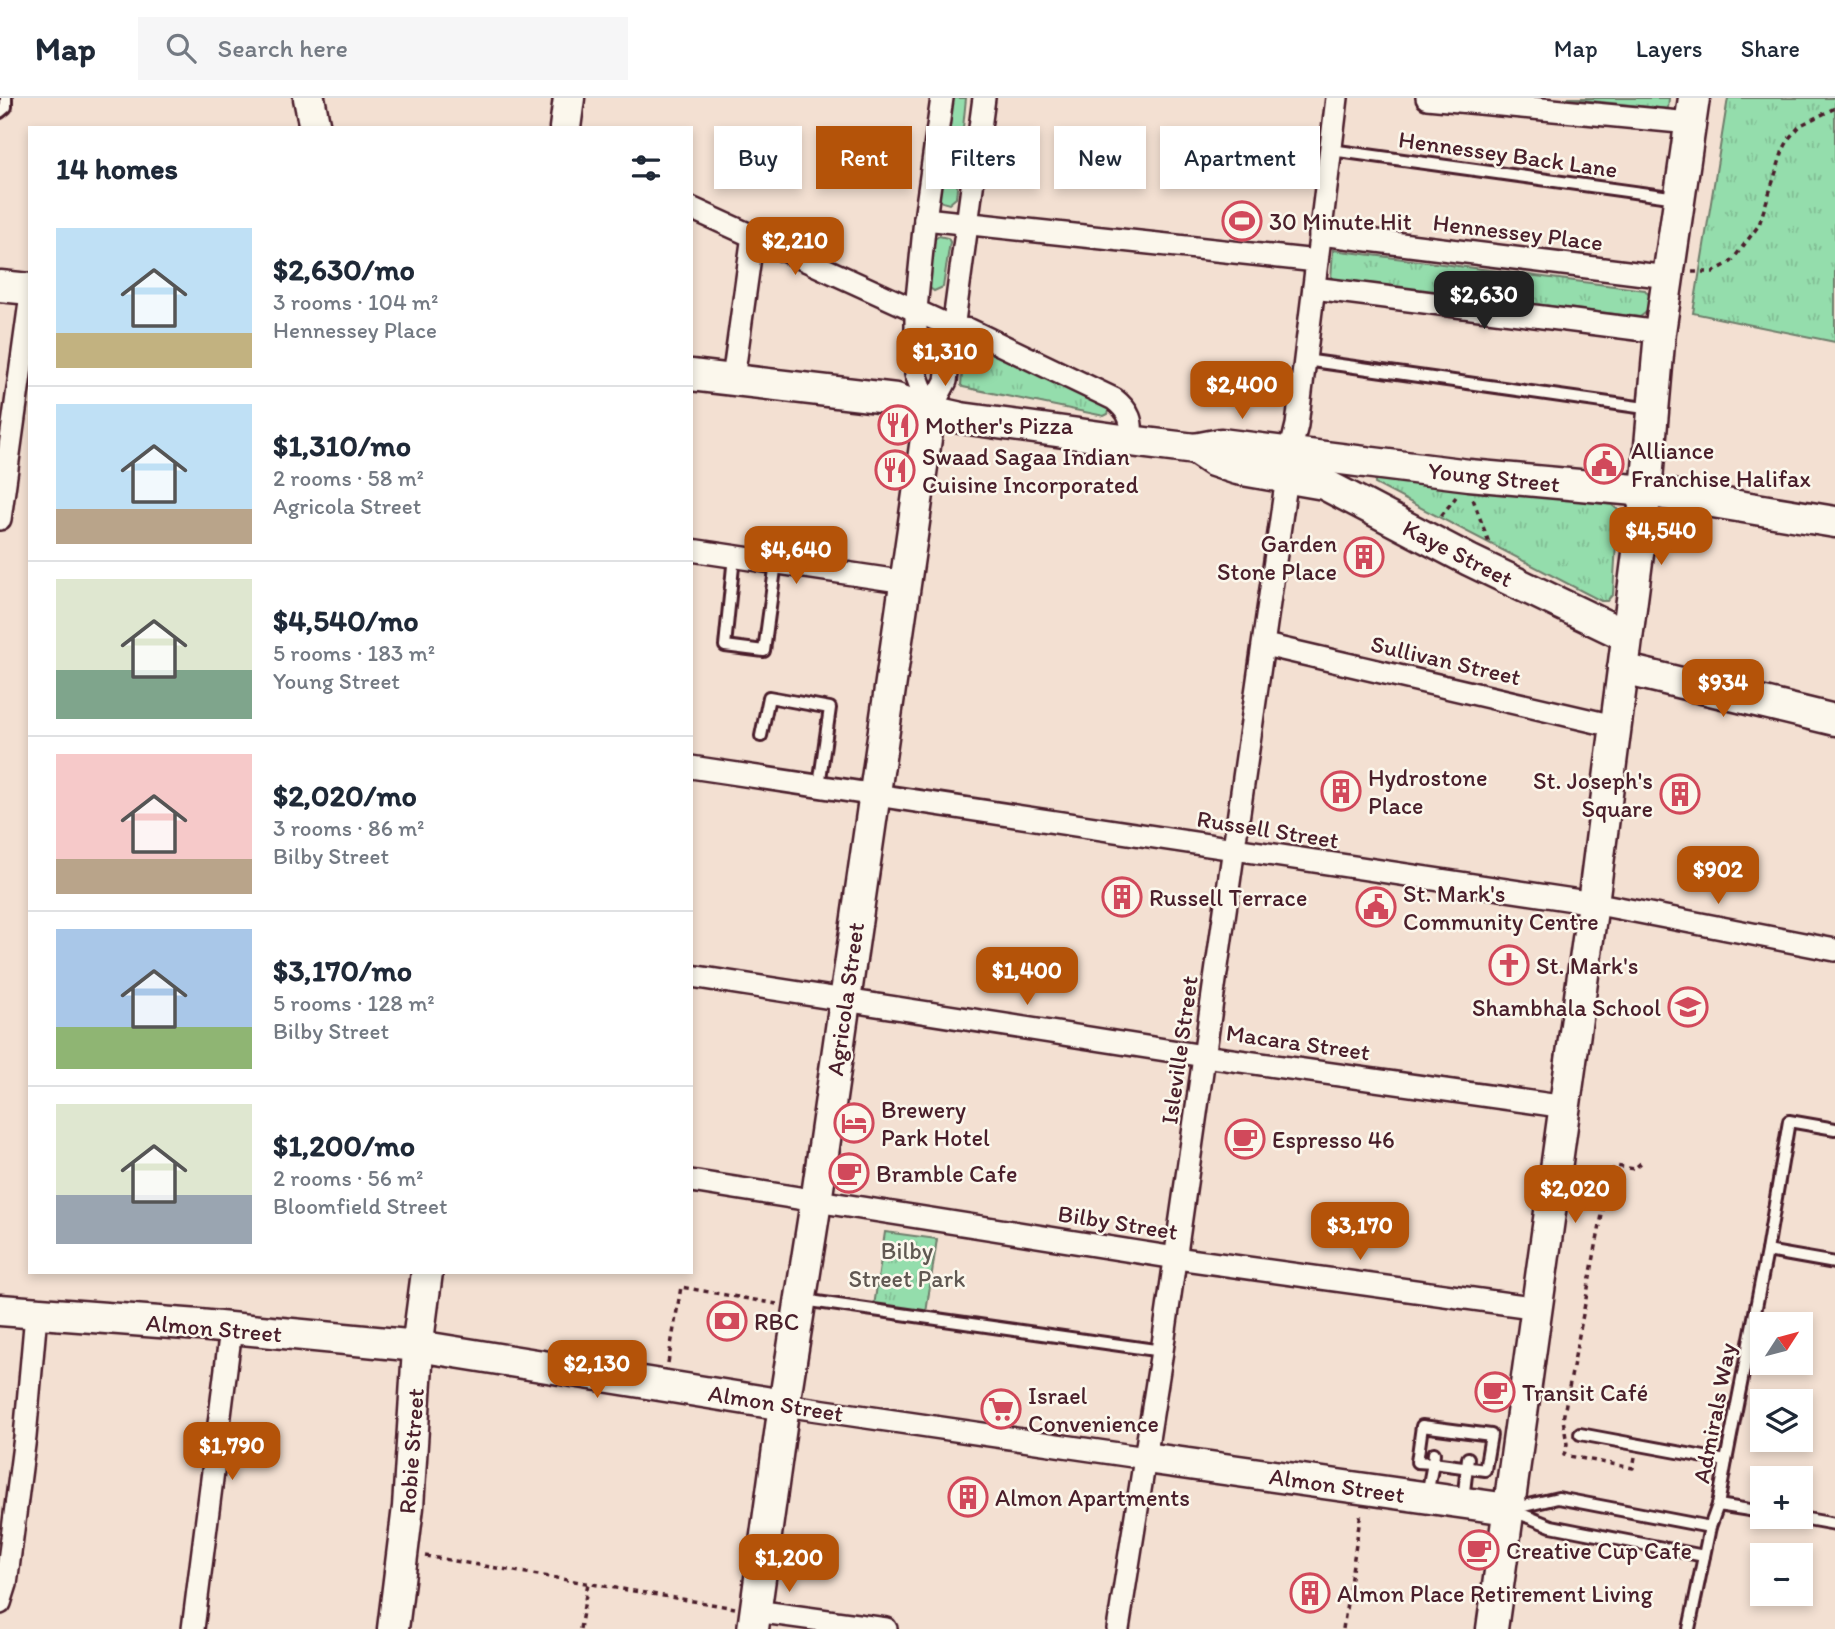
<!DOCTYPE html>
<meta charset="utf-8">
<style>
:root{--surface:#fff;--page:#f6f6f7;--text:#1f2937;--muted:#747a83;--line:#e0e1e3;--accent:#b45309}
body{margin:0;font-family:Itim,sans-serif;background:var(--page);color:var(--text);height:100vh;display:flex;flex-direction:column;font-size:26px;white-space:nowrap}
*{box-sizing:border-box;margin:0}
p{font-size:23px;color:var(--muted)}
.icon{flex:none;width:38px;height:38px;fill:none;stroke:currentColor;stroke-width:2;stroke-linecap:round;stroke-linejoin:round}
.map{position:relative;flex:1;overflow:hidden}
.sheet{position:absolute;left:28px;top:28px;width:665px;height:1148px;display:flex;flex-direction:column;background:var(--surface);border-radius:0px;box-shadow:0 4px 10px #0003}
.sheet>*{flex:none}
.hud{position:absolute;left:714px;top:28px;width:665px;height:63px;display:flex;gap:14px}
.needle{width:46px;rotate:54deg}
.controls{position:absolute;left:1750px;top:1214px;display:grid;gap:14px}
.controls a{display:grid;place-items:center;width:63px;height:63px;border-radius:0px;background:var(--surface);box-shadow:0 4px 10px #0003;font-size:35px}
.price{position:absolute;translate:-50% -60px;padding:0 16px;border-radius:14px;background:var(--accent);color:#fff;font-size:23px;line-height:46px;filter:drop-shadow(0 2px 4px #0008)}
.price::after{content:'';position:absolute;left:50%;top:42px;width:21px;height:16px;margin-left:-10px;background:inherit;clip-path:polygon(0 0,100% 0,50% 100%)}
.price.on{background:#222;color:#fff}
ul{padding:0;list-style:none}
li{display:flex;align-items:center;gap:21px;height:175px;padding:0 28px}
li+li{border-top:2px solid var(--line)}
li span{display:grid;place-items:center;flex:none;width:196px;height:140px;border-radius:0px;color:#555}
li>.icon{margin-inline-start:auto}
span .icon{width:84px;height:84px;fill:#fffc;stroke-width:1}
li b{font-size:30px}
h2{display:flex;justify-content:space-between;align-items:center;height:84px;padding:0 28px;font-size:30px}
.chip{padding:0 24px;border-radius:0px;background:var(--surface);box-shadow:0 4px 10px #0003;font-size:24px;line-height:63px}
.chip.on{background:var(--accent);color:#fff}
header{display:flex;align-items:center;gap:42px;box-sizing:border-box;height:98px;padding:0 35px;background:var(--surface);border-bottom:2px solid var(--line)}
header strong{font-size:33px}
nav{display:flex;gap:38px;margin-inline-start:auto;font-size:24px}
.search{width:490px;height:63px;background:var(--page);display:flex;align-items:center;gap:18px;box-sizing:border-box;padding:0 24px;border-radius:0px;color:var(--muted);font-size:26px}
.map>svg:first-child{display:block}
.grass{fill:#94ddac;stroke:#6f7e6c;stroke-width:2}
.park{fill:url(#park-tufts);stroke:#6f7e6c;stroke-width:2}
.lines{fill:none;stroke-linecap:round;stroke-linejoin:round}
.lane-casing{stroke:#4a1f2b;stroke-width:16}
.street-casing{stroke:#4a1f2b;stroke-width:26}
.secondary-casing{stroke:#4a1f2b;stroke-width:35}
.path{stroke:#4a1f2b;stroke-width:3.5;stroke-dasharray:5 5;stroke-linecap:butt}
.lane{stroke:#fbf7ec;stroke-width:10}
.street{stroke:#fbf7ec;stroke-width:21}
.secondary{stroke:#fbf7ec;stroke-width:30}
.labels{text-anchor:middle;dominant-baseline:central;stroke-width:5;stroke-linejoin:round;paint-order:stroke}
.street-label{font-size:24px;fill:#4a1f2b;stroke:#fbf7ec}
.poi-label{font-size:24px;fill:#4a1f2b;stroke:#fbf7ec;text-anchor:start}
.park-label{font-size:24px;fill:#605852;stroke:#fbf7ec}
</style>
<header>
<strong>Map</strong>
<div class="search"><svg class="icon" aria-label="search" viewBox="0 0 24 24"><circle cx="10" cy="10" r="6"/><path d="M15 15l6 6"/></svg>Search here</div>
<nav><a>Map</a><a>Layers</a><a>Share</a></nav>
</header>
<div class="map">
<svg width="1835" height="1531" viewBox="0 0 1835 1531">
<defs>
<pattern id="park-tufts" width="24" height="20" patternUnits="userSpaceOnUse" patternTransform="scale(1.75)"><rect width="24" height="20" fill="#94ddac"/><path d="M3 7l-1-3M5 7V3M7 7l1-3M15 17l-1-3M17 17v-4M19 17l1-3" fill="none" stroke="#81bd94"/></pattern>
</defs>
<rect width="100%" height="100%" fill="#f3e0d2"/>
<filter id="ink" filterUnits="userSpaceOnUse"><feTurbulence type="fractalNoise" baseFrequency=".0143" numOctaves="2"/><feDisplacementMap in="SourceGraphic" scale="14" xChannelSelector="R" yChannelSelector="G"/><feConvolveMatrix kernelMatrix="1 2 1 2 8 2 1 2 1" color-interpolation-filters="sRGB"/></filter>
<g filter="url(#ink)">
<g class="grass">
<path d="M950,0H966L956,100L949,106L942,104L939,99Z"/>
<path d="M939,138L948,140L950,144L943,189L934,193L927,188L933,142Z"/>
</g>
<g class="park">
<path d="M1564,0H1669L1668,11Z"/>
<path d="M1728,0H1835V244L1693,215Z"/>
<path d="M1333,152L1645,192L1651,200L1649,212L1640,219L1331,181Z"/>
<path d="M968,244H974L1110,311L1108,316L1104,318L963,289L961,287L965,246Z"/>
<path d="M1375,378L1612,407L1618,412L1613,496L1607,503H1601L1375,386Z"/>
<path d="M885,1134L937,1141L926,1215L874,1208Z"/>
</g>
<g class="lines">
<g class="lane-casing">
<g id="lane">
<path d="M0,14L6,9V0"/>
<path d="M1331,52L1677,100"/>
<path d="M1305,262L1652,311"/>
<path d="M734,458L725,548L764,553L776,464"/>
<path d="M761,638L769,599L830,610L819,688"/>
<path d="M1767,1153L1835,1165"/>
<path d="M803,1202L1162,1253"/>
<path d="M1580,1336L1726,1363"/>
<path d="M1427,1397L1433,1365L1485,1372L1491,1337L1422,1328L1417,1364L1433,1365L1434,1355"/>
<path d="M1463,1402L1468,1360"/>
<path d="M1718,1407L1762,1414"/>
<path d="M1511,1411L1558,1400L1710,1429"/>
<path d="M1511,1412L1551,1428L1704,1458"/>
<path d="M1796,1419L1835,1426"/>
<path d="M1689,1531L1710,1429L1718,1407L1726,1363L1767,1153L1789,1023L1835,1031"/>
</g>
</g>
<g class="street-casing">
<g id="street">
<path d="M1427,0L1690,25"/>
<path d="M691,110L954,230L970,232L1114,301C1129,313 1134,323 1130,343"/>
<path d="M925,121L1317,163"/>
<path d="M1320,136L1668,179"/>
<path d="M1314,190L1660,234"/>
<path d="M733,281L753,137"/>
<path d="M930,313L946,283L984,0"/>
<path d="M930,313L916,276V211L925,121L942,0"/>
<path d="M1290,355L1297,327L1337,0"/>
<path d="M0,421L30,204"/>
<path d="M691,452L906,484"/>
<path d="M1265,547L1614,628"/>
<path d="M691,669L1593,805L1835,852"/>
<path d="M691,878L1204,958L1566,1009"/>
<path d="M691,1083L1176,1160L1538,1210"/>
<path d="M784,1307L1146,1360"/>
<path d="M0,1505L6,1486L25,1339L36,1216"/>
<path d="M755,1513L886,1531"/>
<path d="M193,1531L231,1231"/>
<path d="M1118,1531L1162,1253L1287,379"/>
</g>
</g>
<g class="secondary-casing">
<g id="secondary">
<path d="M309,0L315,30"/>
<path d="M565,30L569,0"/>
<path d="M0,188L30,191"/>
<path d="M691,277L896,301L930,313L961,320L1130,343L1195,351L1221,346L1469,377L1646,393L1835,424"/>
<path d="M1195,351L1213,363L1237,371L1324,386L1469,462L1627,538"/>
<path d="M1623,571L1835,622"/>
<path d="M0,1212L199,1227L418,1248L784,1307"/>
<path d="M1146,1360L1508,1411"/>
<path d="M393,1531L408,1409L419,1235L427,1174"/>
<path d="M753,1531L784,1307L816,1104L930,313"/>
<path d="M1492,1531L1593,805L1646,393L1660,234L1694,0"/>
</g>
</g>
<g class="path">
<path d="M1692,174H1713L1731,164L1759,127L1783,52L1790,39L1801,27L1835,10"/>
<path d="M1473,401L1489,445"/>
<path d="M1441,418L1456,399"/>
<path d="M668,1265L681,1189L777,1206"/>
<path d="M1635,1359L1633,1370L1564,1357L1567,1346L1563,1321L1610,1075L1616,1068L1634,1071L1641,1065"/>
<path d="M425,1458L735,1510"/>
<path d="M580,1531L588,1485"/>
<path d="M1343,1531L1361,1414"/>
</g>
<use href="#lane" class="lane"/>
<use href="#street" class="street"/>
<use href="#secondary" class="secondary"/>
</g>
</g>
<defs>
<g id="stadium-ring" transform="scale(2.0125)"><circle r="9.5" fill="#fbf7ec" stroke="#d1495b" stroke-width="1.5"/><path d="M0-5a6.5 5 0 1 0 0 10a6.5 5 0 1 0 0-10ZM-3.5-1.8h7v3.6h-7Z" fill="#d1495b"/></g>
<g id="restaurant-ring" transform="scale(2.0125)"><circle r="9.5" fill="#fbf7ec" stroke="#d1495b" stroke-width="1.5"/><path d="M-5-6h1v4h1v-4h1v4h1v-4h1v5L-1.5 .5V6h-2V.5L-5-1ZM5-6V6H3V1.5H1.5Q1.5-4 5-6Z" fill="#d1495b"/></g>
<g id="civic-ring" transform="scale(2.0125)"><circle r="9.5" fill="#fbf7ec" stroke="#d1495b" stroke-width="1.5"/><path d="M-.6-6.5H3V-4.5H.6V-3L4-1V1h2V6H-6V1h2V-1L-.6-3ZM-1.2 2.5V6h2.4V2.5Z" fill="#d1495b"/></g>
<g id="building-ring" transform="scale(2.0125)"><circle r="9.5" fill="#fbf7ec" stroke="#d1495b" stroke-width="1.5"/><path d="M-4-6H4V6H1V3H-1V6H-4ZM-2.5-4.3h1.7v1.8h-1.7ZM.8-4.3h1.7v1.8H.8ZM-2.5-1h1.7V.8h-1.7ZM.8-1h1.7V.8H.8Z" fill="#d1495b"/></g>
<g id="church-ring" transform="scale(2.0125)"><circle r="9.5" fill="#fbf7ec" stroke="#d1495b" stroke-width="1.5"/><path d="M-1.2-6h2.4v3.5h3.3v2.4h-3.3V6h-2.4V-.1h-3.3v-2.4h3.3Z" fill="#d1495b"/></g>
<g id="school-ring" transform="scale(2.0125)"><circle r="9.5" fill="#fbf7ec" stroke="#d1495b" stroke-width="1.5"/><path d="M0-5L7-2L0 1L-7-2ZM-4 1L0 2.5L4 1V4Q0 6-4 4Z" fill="#d1495b"/></g>
<g id="hotel-ring" transform="scale(2.0125)"><circle r="9.5" fill="#fbf7ec" stroke="#d1495b" stroke-width="1.5"/><path d="M-6-4.5h1.5V1H6V5H4.5V3h-9V5H-6ZM-4 0a1.8 1.8 0 1 1 3.6 0ZM.5 0V-2.5h3Q6-2.5 6 0Z" fill="#d1495b"/></g>
<g id="cafe-ring" transform="scale(2.0125)"><circle r="9.5" fill="#fbf7ec" stroke="#d1495b" stroke-width="1.5"/><path d="M-5.5-4.5H6V0H3Q3 3.5 0 3.5H-2.5Q-5.5 3.5-5.5 0ZM3-3.2v2h1.7v-2ZM-6 4.5H4V6H-6Z" fill="#d1495b"/></g>
<g id="bank-ring" transform="scale(2.0125)"><circle r="9.5" fill="#fbf7ec" stroke="#d1495b" stroke-width="1.5"/><path d="M-6-4H6V4H-6ZM0-2.3a2.3 2.3 0 1 0 0 4.6a2.3 2.3 0 1 0 0-4.6Z" fill="#d1495b"/></g>
<g id="supermarket-ring" transform="scale(2.0125)"><circle r="9.5" fill="#fbf7ec" stroke="#d1495b" stroke-width="1.5"/><path d="M-6-5.5h2.5l.6 2H6L4.5 2H-2.5L-4.4-4H-6ZM-1.5 3.2a1.3 1.3 0 1 0 .1 0ZM3 3.2a1.3 1.3 0 1 0 .1 0Z" fill="#d1495b"/></g>
</defs>
<g fill-rule="evenodd">
<use href="#stadium-ring" x="1242" y="123"/>
<use href="#restaurant-ring" x="898" y="327"/>
<use href="#civic-ring" x="1604" y="366"/>
<use href="#restaurant-ring" x="895" y="372"/>
<use href="#building-ring" x="1364" y="459"/>
<use href="#building-ring" x="1341" y="693"/>
<use href="#building-ring" x="1680" y="696"/>
<use href="#building-ring" x="1122" y="799"/>
<use href="#civic-ring" x="1376" y="809"/>
<use href="#church-ring" x="1509" y="867"/>
<use href="#school-ring" x="1688" y="909"/>
<use href="#hotel-ring" x="854" y="1025"/>
<use href="#cafe-ring" x="1245" y="1041"/>
<use href="#cafe-ring" x="849" y="1075"/>
<use href="#bank-ring" x="727" y="1223"/>
<use href="#cafe-ring" x="1495" y="1294"/>
<use href="#supermarket-ring" x="1001" y="1311"/>
<use href="#building-ring" x="968" y="1399"/>
<use href="#cafe-ring" x="1479" y="1452"/>
<use href="#building-ring" x="1310" y="1495"/>
</g>
<g class="labels">
<g class="street-label">
<text transform="translate(1508 56) rotate(8)">Hennessey Back Lane</text>
<text transform="translate(1518 134) rotate(7)">Hennessey Place</text>
<text transform="translate(1494 379) rotate(6)">Young Street</text>
<text transform="translate(1458 455) rotate(27)">Kaye Street</text>
<text transform="translate(1446 562) rotate(13)">Sullivan Street</text>
<text transform="translate(1268 731) rotate(9)">Russell Street</text>
<text transform="translate(845 901) rotate(-82)">Agricola Street</text>
<text transform="translate(1298 944) rotate(8)">Macara Street</text>
<text transform="translate(1179 952) rotate(-82)">Isleville Street</text>
<text transform="translate(1118 1124) rotate(9)">Bilby Street</text>
<text transform="translate(214 1230) rotate(5)">Almon Street</text>
<text transform="translate(776 1305) rotate(9)">Almon Street</text>
<text transform="translate(1714 1315) rotate(-79)">Admirals Way</text>
<text transform="translate(411 1353) rotate(-86)">Robie Street</text>
<text transform="translate(1337 1387) rotate(8)">Almon Street</text>
</g>
<g class="poi-label">
<text x="1269" y="123">30 Minute Hit</text>
<text x="925" y="327">Mother's Pizza</text>
<text x="1631" y="352">Alliance<tspan x="1631" dy="28">Franchise Halifax</tspan></text>
<text x="922" y="358">Swaad Sagaa Indian<tspan x="922" dy="28">Cuisine Incorporated</tspan></text>
<text x="1337" y="445" text-anchor="end">Garden<tspan x="1337" dy="28">Stone Place</tspan></text>
<text x="1368" y="679">Hydrostone<tspan x="1368" dy="28">Place</tspan></text>
<text x="1653" y="682" text-anchor="end">St. Joseph's<tspan x="1653" dy="28">Square</tspan></text>
<text x="1403" y="795">St. Mark's<tspan x="1403" dy="28">Community Centre</tspan></text>
<text x="1149" y="799">Russell Terrace</text>
<text x="1536" y="867">St. Mark's</text>
<text x="1661" y="909" text-anchor="end">Shambhala School</text>
<text x="881" y="1011">Brewery<tspan x="881" dy="28">Park Hotel</tspan></text>
<text x="1272" y="1041">Espresso 46</text>
<text x="876" y="1075">Bramble Cafe</text>
<text x="754" y="1223">RBC</text>
<text x="1522" y="1294">Transit Café</text>
<text x="1028" y="1297">Israel<tspan x="1028" dy="28">Convenience</tspan></text>
<text x="995" y="1399">Almon Apartments</text>
<text x="1506" y="1452">Creative Cup Cafe</text>
<text x="1337" y="1495">Almon Place Retirement Living</text>
</g>
<g class="park-label">
<text x="907" y="1152">Bilby<tspan x="907" dy="28">Street Park</tspan></text>
</g>
</g>
</svg>
<div class="controls">
<a><svg class="needle" viewBox="-14 -14 28 28"><path d="M0-13l5 13h-10z" fill="#e53935"/><path d="M0 13l5-13h-10z" fill="#747a83"/></svg></a>
<a><svg class="icon" aria-label="layers" viewBox="0 0 24 24"><path d="M12 4l9 5-9 5-9-5zM3 14l9 5 9-5"/></svg></a>
<a>+</a>
<a>−</a>
</div>
<b class="price" style="left:795px;top:179px">$2,210</b>
<b class="price on" style="left:1484px;top:233px">$2,630</b>
<b class="price" style="left:945px;top:290px">$1,310</b>
<b class="price" style="left:1242px;top:323px">$2,400</b>
<b class="price" style="left:1661px;top:469px">$4,540</b>
<b class="price" style="left:796px;top:488px">$4,640</b>
<b class="price" style="left:1723px;top:621px">$934</b>
<b class="price" style="left:1718px;top:808px">$902</b>
<b class="price" style="left:1027px;top:909px">$1,400</b>
<b class="price" style="left:1575px;top:1127px">$2,020</b>
<b class="price" style="left:1360px;top:1164px">$3,170</b>
<b class="price" style="left:597px;top:1302px">$2,130</b>
<b class="price" style="left:232px;top:1384px">$1,790</b>
<b class="price" style="left:789px;top:1496px">$1,200</b>
<div class="hud">
<a class="chip">Buy</a>
<a class="chip on">Rent</a>
<a class="chip">Filters</a>
<a class="chip">New</a>
<a class="chip">Apartment</a>
</div>
<section class="sheet">
<h2>14 homes<svg class="icon" aria-label="filters" viewBox="0 0 24 24"><path d="M4 7h16M4 17h16"/><circle cx="9" cy="7" r="2"/><circle cx="15" cy="17" r="2"/></svg></h2>
<ul>
<li><span style="background:linear-gradient(#bfe0f5 75%,#c2b280 0)"><svg class="icon" aria-label="home" viewBox="0 0 24 24"><path d="M3 11l9-7 9 7M6 9v11h12V9"/></svg></span><div><b>$2,630/mo</b><p>3 rooms · 104 m²</p><p>Hennessey Place</p></div></li>
<li><span style="background:linear-gradient(#bfe0f5 75%,#b9a48a 0)"><svg class="icon" aria-label="home" viewBox="0 0 24 24"><path d="M3 11l9-7 9 7M6 9v11h12V9"/></svg></span><div><b>$1,310/mo</b><p>2 rooms · 58 m²</p><p>Agricola Street</p></div></li>
<li><span style="background:linear-gradient(#dfe7d0 65%,#7fa58c 0)"><svg class="icon" aria-label="home" viewBox="0 0 24 24"><path d="M3 11l9-7 9 7M6 9v11h12V9"/></svg></span><div><b>$4,540/mo</b><p>5 rooms · 183 m²</p><p>Young Street</p></div></li>
<li><span style="background:linear-gradient(#f6c9c9 75%,#b9a48a 0)"><svg class="icon" aria-label="home" viewBox="0 0 24 24"><path d="M3 11l9-7 9 7M6 9v11h12V9"/></svg></span><div><b>$2,020/mo</b><p>3 rooms · 86 m²</p><p>Bilby Street</p></div></li>
<li><span style="background:linear-gradient(#a9c7e8 70%,#8fb573 0)"><svg class="icon" aria-label="home" viewBox="0 0 24 24"><path d="M3 11l9-7 9 7M6 9v11h12V9"/></svg></span><div><b>$3,170/mo</b><p>5 rooms · 128 m²</p><p>Bilby Street</p></div></li>
<li><span style="background:linear-gradient(#dfe7d0 65%,#9aa5b1 0)"><svg class="icon" aria-label="home" viewBox="0 0 24 24"><path d="M3 11l9-7 9 7M6 9v11h12V9"/></svg></span><div><b>$1,200/mo</b><p>2 rooms · 56 m²</p><p>Bloomfield Street</p></div></li>
</ul>
</section>
</div>
